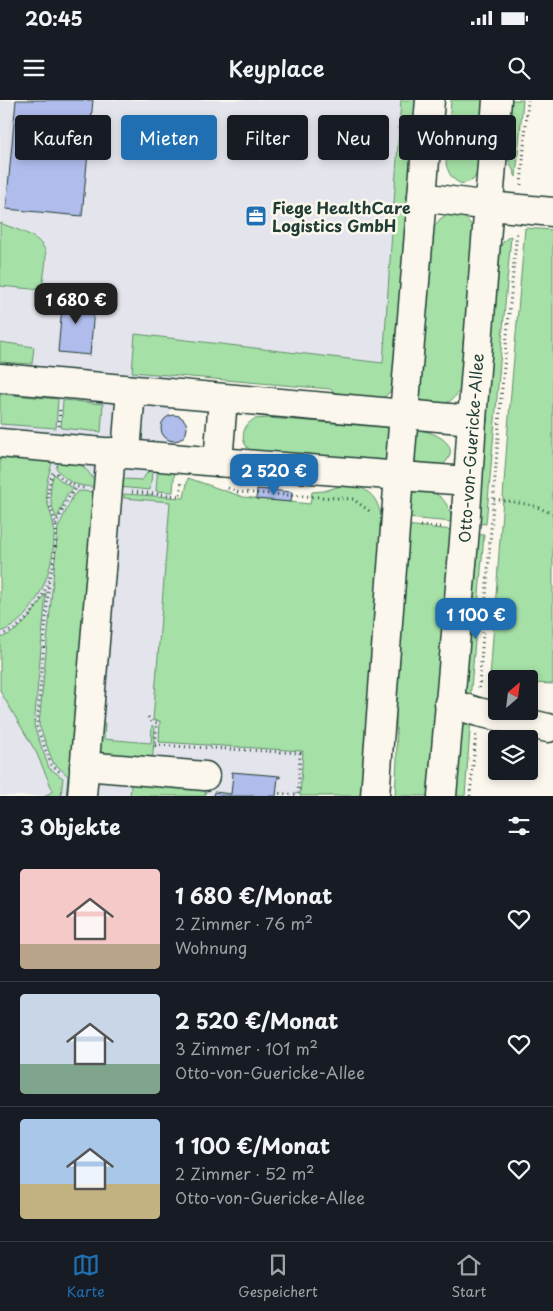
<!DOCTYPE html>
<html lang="de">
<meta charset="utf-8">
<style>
:root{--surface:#171b24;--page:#242831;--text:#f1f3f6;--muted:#9ea1a6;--line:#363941;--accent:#1f6fb2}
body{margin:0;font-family:"Playpen Sans",sans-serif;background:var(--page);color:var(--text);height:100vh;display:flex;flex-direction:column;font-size:19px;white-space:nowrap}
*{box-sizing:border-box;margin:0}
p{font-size:16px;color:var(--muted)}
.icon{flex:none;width:28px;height:28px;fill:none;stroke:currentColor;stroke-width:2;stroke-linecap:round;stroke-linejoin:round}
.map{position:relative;height:696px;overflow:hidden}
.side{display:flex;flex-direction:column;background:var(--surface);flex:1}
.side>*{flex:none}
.hud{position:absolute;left:15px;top:15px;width:524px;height:45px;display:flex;gap:10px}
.needle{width:32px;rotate:28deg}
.fabs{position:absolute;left:488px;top:570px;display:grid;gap:10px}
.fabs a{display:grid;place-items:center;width:50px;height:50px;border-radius:5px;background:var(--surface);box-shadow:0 2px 8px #0003;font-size:25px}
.price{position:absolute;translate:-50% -42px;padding:0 11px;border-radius:10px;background:var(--accent);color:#fff;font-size:16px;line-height:32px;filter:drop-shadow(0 1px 2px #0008)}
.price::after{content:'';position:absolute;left:50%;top:30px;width:15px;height:11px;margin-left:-8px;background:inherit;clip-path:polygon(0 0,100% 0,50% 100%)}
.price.active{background:#222;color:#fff}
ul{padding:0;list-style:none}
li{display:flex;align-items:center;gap:15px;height:125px;padding:0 20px}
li+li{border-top:1px solid var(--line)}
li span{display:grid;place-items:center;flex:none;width:140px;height:100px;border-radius:5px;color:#555}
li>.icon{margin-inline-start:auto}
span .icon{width:60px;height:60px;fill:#fffc;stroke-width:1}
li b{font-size:21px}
h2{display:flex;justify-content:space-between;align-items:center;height:60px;padding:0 20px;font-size:21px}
.pill{padding:0 18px;border-radius:5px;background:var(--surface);box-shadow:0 2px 8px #0003;font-size:18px;line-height:45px}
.pill.active{background:var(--accent);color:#fff}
.status{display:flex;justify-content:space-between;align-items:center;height:35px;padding:0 25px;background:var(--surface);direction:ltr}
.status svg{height:14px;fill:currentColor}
header{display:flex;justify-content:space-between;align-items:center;height:65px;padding:0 20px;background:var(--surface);font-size:22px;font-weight:600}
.dock{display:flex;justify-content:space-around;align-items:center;height:70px;border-top:1px solid var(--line);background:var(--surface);font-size:14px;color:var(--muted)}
.dock a{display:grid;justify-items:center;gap:2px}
.dock .active{color:var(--accent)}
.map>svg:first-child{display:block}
.built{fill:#e4e5ec}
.green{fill:#a5e0a6;stroke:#628e6d}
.building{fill:#b0bcec;stroke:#1f3d34}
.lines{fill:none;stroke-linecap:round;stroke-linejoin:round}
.minor-casing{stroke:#1f3d34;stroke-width:31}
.path{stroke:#1f3d34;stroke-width:3;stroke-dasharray:1 4;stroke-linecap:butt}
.minor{stroke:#fbf7ec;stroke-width:28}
.labels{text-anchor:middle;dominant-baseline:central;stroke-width:5;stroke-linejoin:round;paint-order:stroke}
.poi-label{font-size:16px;font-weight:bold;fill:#1f3d34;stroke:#fbf7ec;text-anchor:start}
.street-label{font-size:16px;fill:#1f3d34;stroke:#fbf7ec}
</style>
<div class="status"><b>20:45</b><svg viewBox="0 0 49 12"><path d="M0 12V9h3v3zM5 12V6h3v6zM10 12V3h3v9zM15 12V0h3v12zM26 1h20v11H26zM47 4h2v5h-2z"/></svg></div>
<header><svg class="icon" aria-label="menu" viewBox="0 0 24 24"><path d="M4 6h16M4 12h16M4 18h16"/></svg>Keyplace<svg class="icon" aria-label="search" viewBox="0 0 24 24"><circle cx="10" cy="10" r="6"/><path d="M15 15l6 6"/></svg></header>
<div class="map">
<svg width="553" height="696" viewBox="0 0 553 696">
<rect width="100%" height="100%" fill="#fbf7ec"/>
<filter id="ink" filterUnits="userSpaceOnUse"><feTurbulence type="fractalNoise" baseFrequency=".02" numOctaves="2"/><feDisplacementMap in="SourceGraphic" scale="10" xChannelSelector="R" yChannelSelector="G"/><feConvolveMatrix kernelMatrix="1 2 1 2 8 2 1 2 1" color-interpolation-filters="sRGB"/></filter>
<g filter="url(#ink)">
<path class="built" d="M0,0H401L383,263L175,242L170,315L181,316L187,325L186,335L178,341H173L171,366L174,398L363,413L341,696H0Z"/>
<g class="green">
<path d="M401,0H421L396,283L390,292L382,299L348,302L330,289L132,272L135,234L383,263Z"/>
<path d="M451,0H488L478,72L473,80L463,84C452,81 449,74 446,64Z"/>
<path d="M507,0H523L516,77L506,54Z"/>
<path d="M450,113C463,115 468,118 474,130L461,288C450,308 436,306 416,308L431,131L440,119Z"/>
<path d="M0,123C14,129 45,136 46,155C46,166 43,179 42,190L0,186Z"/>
<path d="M525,128L553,130V584L529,583V579L490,578L508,328Z"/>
<path d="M511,136L486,424L475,423L496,160C499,150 501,140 511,136Z"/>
<path d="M0,242L34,247L32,264L0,262Z"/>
<path d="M0,294L58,299L56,328L0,324Z"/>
<path d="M63,300L103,304L101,332L61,328Z"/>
<path d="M267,318L393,327L390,365L258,353C256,352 253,352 250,350C239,342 242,324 255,319C258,318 264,319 267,318Z"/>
<path d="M416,329C435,332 465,345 442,366L412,367Z"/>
<path d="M0,353L53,358C51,368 47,378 46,388C45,403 53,415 54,429C56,465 37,520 0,532Z"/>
<path d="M60,358C79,362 88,367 96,385L95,387C76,386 68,383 56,368Z"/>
<path d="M153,365L150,390L119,387L124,379L142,380Z"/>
<path d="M158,365L175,367L173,392L156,391Z"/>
<path d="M54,374L61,381L74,389L67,394L57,419C50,406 48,388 54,374Z"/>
<path d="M188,378L243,397L310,404L312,392L324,391L351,383C377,394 377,400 384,426L365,696H300L303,651L159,642L160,621L153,620L170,402L124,398V394L184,398Z"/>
<path d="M409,388C435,390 447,395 453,422L407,418Z"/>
<path d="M79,391L97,392L73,696H66L68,676L53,662L39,625L58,428L73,396Z"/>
<path d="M405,425L453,430L431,696H395L397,659L395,580Z"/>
<path d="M473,434L484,435L470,600L461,597Z"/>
<path d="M46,493L34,626L49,668L63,678L61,696H45L53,691L36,652L0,591V538C23,531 34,511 46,493Z"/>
<path d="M459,614L471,617L465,696H454Z"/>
<path d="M98,622L105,623L104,639L151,643L152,625L155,628L152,665L101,654L98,649Z"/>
<path d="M132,676L206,683L205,696H130Z"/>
</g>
<g class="building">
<path d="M16,0H93L82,116L6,109Z"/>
<path d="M63,195L95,198L90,255L58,252Z"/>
<circle cx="174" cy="328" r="13"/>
<path d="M257,389L292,392L291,402L256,399Z"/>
<path d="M231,672L280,676V678L278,677L276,696H213L214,692L231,694L233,674L231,673Z"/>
</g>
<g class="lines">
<g class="minor-casing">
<g id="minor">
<path d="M422,97L489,106L553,112"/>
<path d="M0,278L472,320"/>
<path d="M0,343L218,362L467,381"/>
<path d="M126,353L131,290"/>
<path d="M218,362L223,299"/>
<path d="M449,603L478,612L548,628"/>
<path d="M84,666L205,676"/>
<path d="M82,696L111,352"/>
<path d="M375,696L399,375L430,0"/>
<path d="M442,696L465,429L472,320L497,0"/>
</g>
</g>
<g class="path">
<path d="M521,85L528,0"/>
<path d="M59,326L60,307"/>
<path d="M57,373C64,382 75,388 86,388"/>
<path d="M228,388L238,392L353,399L372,413"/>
<path d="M132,392L180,396L182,381"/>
<path d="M494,399L532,405L553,414"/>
<path d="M56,425L69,396L77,388"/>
<path d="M420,426L441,427"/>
<path d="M49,482L37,627L51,664L61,673"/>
<path d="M0,535C42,523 57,467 56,429C56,417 48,406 48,395C48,387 51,379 53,372"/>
<path d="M479,588L501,298L517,131"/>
<path d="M148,617L152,622L157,623L155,647"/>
<path d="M155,645L300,653L298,695L276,693"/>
<path d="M470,696L476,634"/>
</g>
<use href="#minor" class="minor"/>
</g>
</g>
<defs>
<g id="office-square" transform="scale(1.125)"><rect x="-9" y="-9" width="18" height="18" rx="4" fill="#1f6fb2" stroke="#fbf7ec"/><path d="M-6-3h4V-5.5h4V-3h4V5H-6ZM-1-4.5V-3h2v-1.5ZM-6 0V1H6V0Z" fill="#fff"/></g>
</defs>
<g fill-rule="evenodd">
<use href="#office-square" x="256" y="116"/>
</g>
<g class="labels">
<g class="poi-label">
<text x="272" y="107">Fiege HealthCare<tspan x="272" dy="18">Logistics GmbH</tspan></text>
</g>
<g class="street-label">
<text transform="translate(470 348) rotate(-86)">Otto-von-Guericke-Allee</text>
</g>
</g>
</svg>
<div class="fabs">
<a><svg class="needle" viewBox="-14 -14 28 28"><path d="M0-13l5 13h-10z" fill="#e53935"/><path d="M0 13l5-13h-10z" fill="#9ea1a6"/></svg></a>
<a><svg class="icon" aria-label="layers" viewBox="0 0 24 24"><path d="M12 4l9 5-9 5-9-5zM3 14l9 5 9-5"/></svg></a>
</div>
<b class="price active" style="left:76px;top:225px">1 680 €</b>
<b class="price" style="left:274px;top:396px">2 520 €</b>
<b class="price" style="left:476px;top:540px">1 100 €</b>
<div class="hud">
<a class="pill">Kaufen</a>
<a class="pill active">Mieten</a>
<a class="pill">Filter</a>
<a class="pill">Neu</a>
<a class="pill">Wohnung</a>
</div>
</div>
<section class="side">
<h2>3 Objekte<svg class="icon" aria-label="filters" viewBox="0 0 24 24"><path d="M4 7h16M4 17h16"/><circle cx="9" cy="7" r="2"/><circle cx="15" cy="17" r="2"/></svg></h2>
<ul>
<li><span style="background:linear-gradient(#f6c9c9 75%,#b9a48a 0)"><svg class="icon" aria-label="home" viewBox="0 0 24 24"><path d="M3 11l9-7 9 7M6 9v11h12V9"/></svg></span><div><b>1 680 €/Monat</b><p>2 Zimmer · 76 m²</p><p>Wohnung</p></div><svg class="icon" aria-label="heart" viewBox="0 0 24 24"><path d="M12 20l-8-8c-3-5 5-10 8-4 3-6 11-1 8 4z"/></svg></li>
<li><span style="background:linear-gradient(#c9d6e8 70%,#7fa58c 0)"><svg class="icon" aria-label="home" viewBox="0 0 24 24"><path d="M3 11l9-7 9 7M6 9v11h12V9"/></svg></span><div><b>2 520 €/Monat</b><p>3 Zimmer · 101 m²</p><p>Otto-von-Guericke-Allee</p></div><svg class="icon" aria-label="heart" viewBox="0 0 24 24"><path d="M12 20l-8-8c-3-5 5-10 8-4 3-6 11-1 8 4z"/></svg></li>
<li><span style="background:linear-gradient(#a9c7e8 65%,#c2b280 0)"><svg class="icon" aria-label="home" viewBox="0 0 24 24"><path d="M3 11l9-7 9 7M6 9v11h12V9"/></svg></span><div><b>1 100 €/Monat</b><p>2 Zimmer · 52 m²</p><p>Otto-von-Guericke-Allee</p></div><svg class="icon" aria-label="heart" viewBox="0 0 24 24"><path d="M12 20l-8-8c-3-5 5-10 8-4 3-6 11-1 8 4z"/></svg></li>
</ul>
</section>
<nav class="dock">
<a class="active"><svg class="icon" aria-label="map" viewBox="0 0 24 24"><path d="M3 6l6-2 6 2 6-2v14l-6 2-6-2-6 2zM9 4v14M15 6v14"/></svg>Karte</a>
<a><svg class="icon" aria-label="saved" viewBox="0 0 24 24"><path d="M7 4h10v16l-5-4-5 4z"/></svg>Gespeichert</a>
<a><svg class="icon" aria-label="home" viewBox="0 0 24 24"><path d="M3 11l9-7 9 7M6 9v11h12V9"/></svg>Start</a>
</nav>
